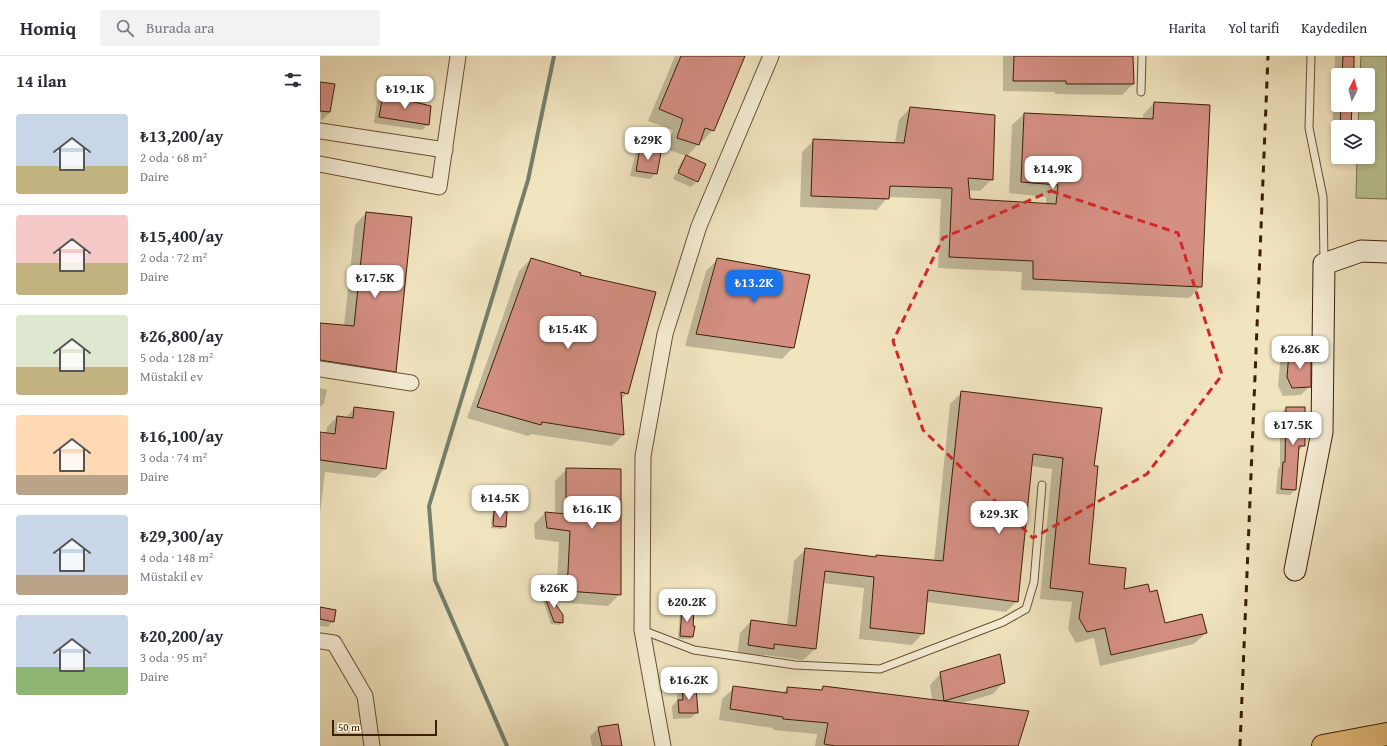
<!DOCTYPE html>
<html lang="tr">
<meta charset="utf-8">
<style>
:root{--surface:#fff;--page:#f2f2f3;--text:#2b2b33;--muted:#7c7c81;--line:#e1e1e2;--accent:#1a73e8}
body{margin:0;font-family:"Gentium Book Plus",serif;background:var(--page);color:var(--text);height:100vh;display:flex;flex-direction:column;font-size:15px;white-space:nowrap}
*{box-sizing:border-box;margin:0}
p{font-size:13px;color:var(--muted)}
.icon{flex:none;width:22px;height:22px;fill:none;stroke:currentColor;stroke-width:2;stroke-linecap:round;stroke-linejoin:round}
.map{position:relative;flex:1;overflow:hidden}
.details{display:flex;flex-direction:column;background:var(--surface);width:320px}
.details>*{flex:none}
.needle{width:26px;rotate:6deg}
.controls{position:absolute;left:1011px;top:12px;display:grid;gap:8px}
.controls a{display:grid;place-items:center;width:44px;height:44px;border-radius:4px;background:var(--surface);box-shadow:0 2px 6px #0003;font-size:20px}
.scale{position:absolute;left:12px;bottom:10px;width:105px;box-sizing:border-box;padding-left:4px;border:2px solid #3d1f05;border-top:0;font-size:11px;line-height:14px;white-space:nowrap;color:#3d1f05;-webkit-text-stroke:3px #f6eed6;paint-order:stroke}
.price{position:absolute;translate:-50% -34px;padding:0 9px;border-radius:8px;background:#fff;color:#222;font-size:13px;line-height:26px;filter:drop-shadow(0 1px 2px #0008)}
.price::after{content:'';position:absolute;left:50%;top:24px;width:12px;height:9px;margin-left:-6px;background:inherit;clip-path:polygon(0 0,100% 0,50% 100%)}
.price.current{background:var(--accent);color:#fff}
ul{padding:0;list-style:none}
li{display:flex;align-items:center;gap:12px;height:100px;padding:0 16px}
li+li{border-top:1px solid var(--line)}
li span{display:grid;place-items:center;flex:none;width:112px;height:80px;border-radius:4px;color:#555}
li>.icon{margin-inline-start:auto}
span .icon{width:48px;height:48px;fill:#fffc;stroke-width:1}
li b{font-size:17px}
h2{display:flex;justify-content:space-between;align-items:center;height:48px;padding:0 16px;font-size:17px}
header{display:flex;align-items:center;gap:24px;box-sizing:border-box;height:56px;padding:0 20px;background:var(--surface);border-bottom:1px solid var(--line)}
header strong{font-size:19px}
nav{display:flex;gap:22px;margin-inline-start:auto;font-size:14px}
.search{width:280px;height:36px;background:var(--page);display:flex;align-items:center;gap:10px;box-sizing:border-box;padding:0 14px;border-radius:4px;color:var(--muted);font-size:15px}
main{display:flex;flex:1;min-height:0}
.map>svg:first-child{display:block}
.green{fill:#b9c593;stroke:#7b724c}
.shadow{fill:#0003}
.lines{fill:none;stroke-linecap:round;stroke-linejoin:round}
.stream{stroke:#757f6c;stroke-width:4}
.building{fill:#d59084;stroke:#3d1f05}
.lane-casing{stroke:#6a5034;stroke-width:9}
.street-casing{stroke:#6a5034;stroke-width:17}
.secondary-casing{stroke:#3d1f05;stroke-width:23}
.highway-casing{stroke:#3d1f05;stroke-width:24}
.lane{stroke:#f6eed6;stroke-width:7}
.street{stroke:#f6eed6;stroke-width:15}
.secondary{stroke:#f6eed6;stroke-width:21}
.highway{stroke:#e8c280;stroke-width:22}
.rail{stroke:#3d1f05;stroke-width:3;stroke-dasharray:7 7;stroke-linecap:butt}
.marked{fill:none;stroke:#d62828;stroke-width:3;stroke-dasharray:8 5;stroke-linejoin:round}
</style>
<header>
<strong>Homiq</strong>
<div class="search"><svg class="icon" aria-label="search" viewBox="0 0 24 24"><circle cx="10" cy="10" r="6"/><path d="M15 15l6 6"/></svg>Burada ara</div>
<nav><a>Harita</a><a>Yol tarifi</a><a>Kaydedilen</a></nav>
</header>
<main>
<section class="details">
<h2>14 ilan<svg class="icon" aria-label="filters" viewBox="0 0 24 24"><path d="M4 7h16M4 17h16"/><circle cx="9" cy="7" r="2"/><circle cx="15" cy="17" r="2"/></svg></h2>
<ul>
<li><span style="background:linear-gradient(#c9d6e8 65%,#c2b280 0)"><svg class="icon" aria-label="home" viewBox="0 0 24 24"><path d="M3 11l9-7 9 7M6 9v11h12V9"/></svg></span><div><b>₺13,200/ay</b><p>2 oda · 68 m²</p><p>Daire</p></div></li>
<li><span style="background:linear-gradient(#f6c9c9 60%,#c2b280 0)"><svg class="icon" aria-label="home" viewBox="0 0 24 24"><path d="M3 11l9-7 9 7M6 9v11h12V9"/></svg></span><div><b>₺15,400/ay</b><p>2 oda · 72 m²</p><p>Daire</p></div></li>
<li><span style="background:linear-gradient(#dfe7d0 65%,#c2b280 0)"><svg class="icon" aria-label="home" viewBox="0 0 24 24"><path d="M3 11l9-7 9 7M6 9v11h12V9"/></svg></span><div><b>₺26,800/ay</b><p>5 oda · 128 m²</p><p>Müstakil ev</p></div></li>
<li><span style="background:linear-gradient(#ffd9b3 75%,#b9a48a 0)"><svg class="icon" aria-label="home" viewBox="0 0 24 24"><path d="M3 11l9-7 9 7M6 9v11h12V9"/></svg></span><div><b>₺16,100/ay</b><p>3 oda · 74 m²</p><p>Daire</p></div></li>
<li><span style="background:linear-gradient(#c9d6e8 75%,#b9a48a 0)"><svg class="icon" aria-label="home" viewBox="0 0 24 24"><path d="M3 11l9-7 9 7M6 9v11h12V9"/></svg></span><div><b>₺29,300/ay</b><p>4 oda · 148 m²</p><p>Müstakil ev</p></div></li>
<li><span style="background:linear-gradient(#c9d6e8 65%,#8fb573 0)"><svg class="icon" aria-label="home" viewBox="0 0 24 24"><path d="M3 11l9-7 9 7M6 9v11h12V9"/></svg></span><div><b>₺20,200/ay</b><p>3 oda · 95 m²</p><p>Daire</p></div></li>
</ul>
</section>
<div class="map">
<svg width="1067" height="690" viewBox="0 0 1067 690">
<rect width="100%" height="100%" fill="#f1e5c0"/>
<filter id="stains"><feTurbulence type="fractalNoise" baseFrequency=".005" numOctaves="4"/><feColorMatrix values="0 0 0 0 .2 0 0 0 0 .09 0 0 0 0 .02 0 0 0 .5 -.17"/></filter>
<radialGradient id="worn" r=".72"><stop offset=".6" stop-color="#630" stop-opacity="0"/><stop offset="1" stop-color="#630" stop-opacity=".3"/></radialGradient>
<path class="green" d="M1041,0H1067V143L1036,142L1037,101H1048V71H1038L1039,49H1048V19H1040Z"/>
<g class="shadow">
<path d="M355,0H424L393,74L382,86L379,85L378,88L367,100L377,125L371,131L353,123L356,117L376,126V124L357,115L361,106L367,100L346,93L353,74L328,65Z"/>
<path d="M683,0H812L813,28L802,39L735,38V36L683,35Z"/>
<path d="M1015,0H1033V19H1018V49H1031L1030,71H1018V101H1026L1020,106H1011Z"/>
<path d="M0,27L14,29L10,56L1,65Z"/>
<path d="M63,39L108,68L102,74L54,67L57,45Z"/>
<path d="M834,47L881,230L869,242L701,234L702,216L618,212L621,143L568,141L557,154L480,151L482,96L494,84L575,87L579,64L590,52L672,123L660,135L648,134L649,144L726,148V141L689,137L692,69L704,58L823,63V59Z"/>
<path d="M320,93L336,117L330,123L310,120L315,99Z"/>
<path d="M46,157L75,315L63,327L0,317V268L24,270L35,169Z"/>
<path d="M211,203L259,219L307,337L301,344L303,379L292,390L211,378L208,380L147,362L199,215Z"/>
<path d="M398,203L474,291L462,303L365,290L386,215Z"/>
<path d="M969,298L990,330L981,339L963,340L958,330L960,307Z"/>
<path d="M0,332L7,334L4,347L0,351Z"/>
<path d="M642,336L773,411L767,509L803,534L829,537L844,568L886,577L874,588L780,610L774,582L756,587L748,573L752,546L720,543L732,413L711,410L697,545L686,556L606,546L603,577L592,589L539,583L544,532L503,527L495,593L483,604L445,599L441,603L417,600L420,577L431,565L467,570L474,505L486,493L555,502L557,500L614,505L630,348Z"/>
<path d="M35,352L66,412L55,422L5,416L0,457V377L6,378L7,371L17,361L25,362Z"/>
<path d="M966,352L984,389L978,395L975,434L970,439L956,438L958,413L960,410V358Z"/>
<path d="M247,413L300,538L288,550L236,546L239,486L215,483L214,468L225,457L235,458V425Z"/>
<path d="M174,456L185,470L184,471V469L171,468L172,459Z"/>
<path d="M171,470L183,471L182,473L171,472Z"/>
<path d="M226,535L242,566L239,569L231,568L221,539Z"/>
<path d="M0,552L13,565L8,571L0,570Z"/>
<path d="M362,554L372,581L370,583H358L360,556Z"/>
<path d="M621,617L684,626L673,638L639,648L697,690H495L497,678L453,674V672L399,664L402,643L414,632L462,638L468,632L500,635L504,631L612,644L610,629Z"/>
<path d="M363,631L377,656L371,662L353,663L352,650L357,645V637Z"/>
<path d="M279,672L301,690H272L270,680Z"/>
</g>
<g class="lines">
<path class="stream" d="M187,690L115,524L109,450L208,124L234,0"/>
</g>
<g class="building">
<path d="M361,0H425L394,75L385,72L379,89L357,82L363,63L339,53Z"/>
<path d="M694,0H813L814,28H746V25H693Z"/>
<path d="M1023,0H1034V19H1022Z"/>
<path d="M0,26L15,28L10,56L0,55Z"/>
<path d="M63,38L78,41V42L111,50L109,69L59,61Z"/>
<path d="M834,46L890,49L882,231L713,223V205L629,201L632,132L570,130L569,143L491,140L493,83L584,87L590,51L675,59L673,124L648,122L650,143L736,148L738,129L701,126L704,57L833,63Z"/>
<path d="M1021,49H1032L1031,71H1020Z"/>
<path d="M320,92L341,97L337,118L316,115Z"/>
<path d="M366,99L386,108L378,126L358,117Z"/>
<path d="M46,156L92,161L76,316L0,304V267L34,270Z"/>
<path d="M211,202L261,217L260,219L336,236L308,338L301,336L304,379L222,366L221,369L157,351Z"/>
<path d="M397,202L490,219L474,292L376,278Z"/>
<path d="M989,295L991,296V331L972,332L967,321L969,297Z"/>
<path d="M641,335L782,352L774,410H778L769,508L806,512L804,533L828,528L830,536L837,534L845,567L882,558L887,577L791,599L785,572L767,576L759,562L763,536L730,532L743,402L713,398L698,546L608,534L604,578L550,572L554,521L505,515L496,593L454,588V593L428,589L431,564L476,570L485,492L556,501V499L623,505Z"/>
<path d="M34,351L74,356L66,413L0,404V376L15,378L17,360L33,362Z"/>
<path d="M966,351H985V390H979L976,434L961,433L963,406H965Z"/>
<path d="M246,412L301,413V539L247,535L250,475L227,472L225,456L246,458Z"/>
<path d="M174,455L187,456L186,471L173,470Z"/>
<path d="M226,534L243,559V567L234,566L223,536Z"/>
<path d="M0,551L16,554L14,566L0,563Z"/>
<path d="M362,553L374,554L373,570H375L373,581L360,580Z"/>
<path d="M680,598L685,627L624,645L709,655L698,690H515L504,688L508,667L463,663V661L410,653L413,630L467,637V631L502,634L503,630L624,645L620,616Z"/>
<path d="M362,630L376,631L378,657H359L358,644H363Z"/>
<path d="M298,668L302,690H282L278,671Z"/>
</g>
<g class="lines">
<g class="lane-casing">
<g id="lane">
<path d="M991,0L989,72L1003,141L1004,206"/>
<path d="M821,36L822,0"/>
<path d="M322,574L374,594L475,609L560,613L683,566L706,553L714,526L722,429"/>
</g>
</g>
<g class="street-casing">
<g id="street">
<path d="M0,75L125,94"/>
<path d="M0,108L119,131L138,0"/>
<path d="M0,313L91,327"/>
<path d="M0,585L14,587L45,640L52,690"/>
<path d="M343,690L322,574L323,400L345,278L379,170L451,0"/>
</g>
</g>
<g class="secondary-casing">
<path id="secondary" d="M975,514L1002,376L1004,208L1041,195L1067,196"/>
</g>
<g class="highway-casing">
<path id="highway" d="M1003,690L1067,678"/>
</g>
<use href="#lane" class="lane"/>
<use href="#street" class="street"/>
<use href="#secondary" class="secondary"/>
<use href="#highway" class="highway"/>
<path class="rail" d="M920,690L948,0"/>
</g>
<path class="marked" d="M731,135L858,177L902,319L827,418L713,482L603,374L573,285L623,182Z"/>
<rect width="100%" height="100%" filter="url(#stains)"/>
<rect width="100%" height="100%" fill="url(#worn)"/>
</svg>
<div class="controls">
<a><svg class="needle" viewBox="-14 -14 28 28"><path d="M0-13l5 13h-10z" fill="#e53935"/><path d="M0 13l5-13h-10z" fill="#7c7c81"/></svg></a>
<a><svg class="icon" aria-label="layers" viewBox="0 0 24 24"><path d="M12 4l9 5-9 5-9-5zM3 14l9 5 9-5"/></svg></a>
</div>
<div class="scale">50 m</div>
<b class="price" style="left:85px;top:54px">₺19.1K</b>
<b class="price" style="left:328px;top:105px">₺29K</b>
<b class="price" style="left:733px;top:134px">₺14.9K</b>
<b class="price" style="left:55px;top:243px">₺17.5K</b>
<b class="price current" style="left:434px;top:248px">₺13.2K</b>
<b class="price" style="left:248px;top:294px">₺15.4K</b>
<b class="price" style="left:980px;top:314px">₺26.8K</b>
<b class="price" style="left:973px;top:390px">₺17.5K</b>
<b class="price" style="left:180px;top:463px">₺14.5K</b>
<b class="price" style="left:272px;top:474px">₺16.1K</b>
<b class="price" style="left:679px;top:479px">₺29.3K</b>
<b class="price" style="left:234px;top:553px">₺26K</b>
<b class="price" style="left:367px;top:567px">₺20.2K</b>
<b class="price" style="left:369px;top:645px">₺16.2K</b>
</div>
</main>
